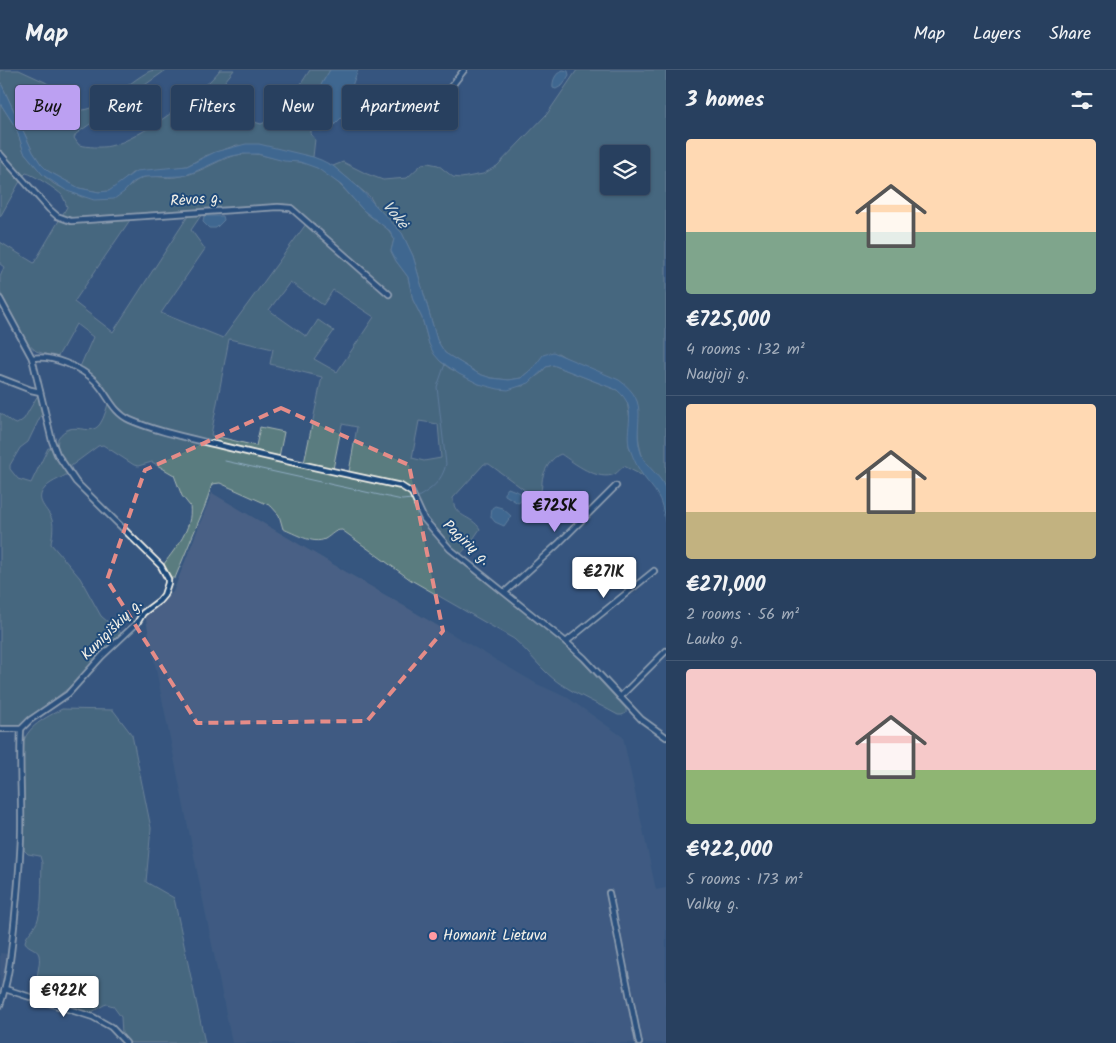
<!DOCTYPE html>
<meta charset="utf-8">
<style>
:root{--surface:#28405f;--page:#304765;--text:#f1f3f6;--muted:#a5afbd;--line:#445974;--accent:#bca0f2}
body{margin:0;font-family:Kalam,sans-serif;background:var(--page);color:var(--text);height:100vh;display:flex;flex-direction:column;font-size:19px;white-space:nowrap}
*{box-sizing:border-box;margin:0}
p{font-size:16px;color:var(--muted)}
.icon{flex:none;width:28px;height:28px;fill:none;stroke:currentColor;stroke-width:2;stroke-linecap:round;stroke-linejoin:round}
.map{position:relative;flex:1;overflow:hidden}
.details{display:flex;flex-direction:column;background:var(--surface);width:450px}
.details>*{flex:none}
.guide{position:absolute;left:15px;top:15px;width:475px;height:45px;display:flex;gap:10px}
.tools{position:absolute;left:600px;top:75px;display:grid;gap:10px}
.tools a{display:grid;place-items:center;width:50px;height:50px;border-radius:5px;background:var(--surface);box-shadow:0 1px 4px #0004,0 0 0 1px var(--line);font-size:25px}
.price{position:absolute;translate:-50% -42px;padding:0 11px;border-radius:5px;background:#fff;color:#222;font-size:16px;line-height:32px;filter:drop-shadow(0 1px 2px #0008)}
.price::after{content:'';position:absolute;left:50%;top:30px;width:15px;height:11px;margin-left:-8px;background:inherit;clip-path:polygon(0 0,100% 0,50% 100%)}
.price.selected{background:var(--accent);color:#111}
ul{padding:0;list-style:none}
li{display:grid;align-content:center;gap:10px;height:265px;padding:0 20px}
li+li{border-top:1px solid var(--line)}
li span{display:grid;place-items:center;height:155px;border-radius:5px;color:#555}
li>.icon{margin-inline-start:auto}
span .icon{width:90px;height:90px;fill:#fffc;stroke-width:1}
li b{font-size:21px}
h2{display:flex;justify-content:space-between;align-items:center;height:60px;padding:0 20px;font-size:21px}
.chip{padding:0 18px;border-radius:5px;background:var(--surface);box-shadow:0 1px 4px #0004,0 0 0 1px var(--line);font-size:18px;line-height:45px}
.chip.selected{background:var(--accent);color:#111}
header{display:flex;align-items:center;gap:30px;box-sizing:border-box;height:70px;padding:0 25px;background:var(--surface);border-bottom:1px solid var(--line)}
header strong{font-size:24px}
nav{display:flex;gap:28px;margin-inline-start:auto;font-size:18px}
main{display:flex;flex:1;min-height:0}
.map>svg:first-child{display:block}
.built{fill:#496185}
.green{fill:#5a7b7f;stroke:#a7b6b4;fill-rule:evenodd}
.water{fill:#487da5;stroke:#8dabc0}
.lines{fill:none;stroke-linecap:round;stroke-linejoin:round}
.stream{stroke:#8dabc0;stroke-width:1}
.minor-casing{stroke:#f4f1e8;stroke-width:8}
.minor{stroke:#1f4a7a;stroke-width:4.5}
.marked{fill:none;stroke:#e58c88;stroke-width:4;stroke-dasharray:10 6;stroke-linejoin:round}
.poi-dot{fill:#ff9aa2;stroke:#1f4a7a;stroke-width:2}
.labels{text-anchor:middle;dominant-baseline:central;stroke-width:4;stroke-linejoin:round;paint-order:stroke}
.street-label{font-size:15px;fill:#f4f1e8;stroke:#1f4a7a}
.poi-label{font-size:15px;fill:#f4f1e8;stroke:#1f4a7a;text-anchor:start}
.water-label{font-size:16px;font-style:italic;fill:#dae0de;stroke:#1f4a7a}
</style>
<header>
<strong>Map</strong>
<nav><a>Map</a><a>Layers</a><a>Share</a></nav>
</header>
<main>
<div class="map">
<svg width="666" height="973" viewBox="0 0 666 973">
<rect width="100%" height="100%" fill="#36567f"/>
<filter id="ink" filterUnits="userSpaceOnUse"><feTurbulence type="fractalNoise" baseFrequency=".02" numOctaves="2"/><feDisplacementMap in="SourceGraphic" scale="10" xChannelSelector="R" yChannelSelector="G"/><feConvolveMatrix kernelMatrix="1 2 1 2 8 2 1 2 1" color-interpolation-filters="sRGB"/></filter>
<g filter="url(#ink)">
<g class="built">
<path d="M212,423L537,614L568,628L623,667L656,820L666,818V973H232L145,545L173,522Z"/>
<path d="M0,883L9,884L0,919Z"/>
</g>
<g class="green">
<path d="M0,0H19L45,12L57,20L72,39C98,47 128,11 150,1C154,0 161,0 166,0L76,64L74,68L79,75C88,77 101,78 110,76C139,70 201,24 220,0H234L212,27V33L224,43L261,54C284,46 297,19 310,0H330L304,43L307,54L311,58V64L315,69L313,87L237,75L205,86L187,96L132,103L116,117L109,121L99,122L79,118L48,101L41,94L33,82L0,11Z"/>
<path d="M577,0H666V419C660,409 652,403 646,394C635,375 639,351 637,331L558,283L539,291L534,297L521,308L509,310L491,308L479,304L445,283L437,270L413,186L402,163L376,137L370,127L333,96L343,92L367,104L383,110L407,108L422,94L428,93L438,95L453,107L461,108L483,104L497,96L547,44ZM609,84H641V116H609Z"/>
<path d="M0,33L16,58L24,82L43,105L54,114L82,127L124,122C149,95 154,112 182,106C204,102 220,87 243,84C257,82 270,88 284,90C289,91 294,91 299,92C329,97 345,121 364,141C374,151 389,156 394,169L391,181L396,191L408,207L413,230L422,248L429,274L440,291L449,298L479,314L523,316L541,303L546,297L553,295L617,320L624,325L627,331L630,350L629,376L643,406L624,396C621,398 618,402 615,404C598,412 574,393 561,384C552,387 546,397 543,406C541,413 543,419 539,425L530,424L489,394H484L453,428C453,448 472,445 480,459L469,475L456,489L542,556L576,585L626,639V643L622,645H618C599,634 577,625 559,613C542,601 530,583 514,569L411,510L342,460C334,460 332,465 325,469C313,475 294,463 283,459L279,445L271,436L220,413L212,414L205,436L175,508H172L163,497L164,494C176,477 193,459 190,436L182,426L174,405L152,392L138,396L134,395L103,375L98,376L71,396V401C64,408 52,410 45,418C33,431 49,439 52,450C54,457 52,467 51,474L80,508L101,546L122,564L98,587L72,615L21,656L8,658L0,656V343L13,353L17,354L24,349L38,325L43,341L28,372L20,378L10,395V399L18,409L31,413L48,378L57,379L58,368C73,347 89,369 100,354C105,347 107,336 110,328L97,308L80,297L93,267L76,254L57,288L36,281L27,273L0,222V207L4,197L0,194V172L34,193L67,137C66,133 64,129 62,125C57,120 33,104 26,103L23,106L0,147ZM284,134L297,139L309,150L223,268L161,243L205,179L191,160L204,141ZM188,146L113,262L74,232L130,150ZM290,212L323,235L333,220L374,247L337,302L314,289L334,261L318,250L307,267L269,240ZM229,269L273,279L270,294L322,307L303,398L278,392L284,362L260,357L256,376L211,365ZM419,351L438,354L441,388L424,391L412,388ZM342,354L357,357L349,402L333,399Z"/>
<path d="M62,639L113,640L132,665L151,758L146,812L174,828L205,973H129L122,964L121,947L113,936L107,934L104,935L90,943C75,938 38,932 37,913C36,904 41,894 39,885C37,878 28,878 25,872C26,864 36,858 38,849C43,835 41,808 42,793L40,786L28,784L24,780L22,676C27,656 45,648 62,639Z"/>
</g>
<g class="water">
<path d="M330,0H358L353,13L348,41L334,55L327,60L321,61L311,58L307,54L304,43Z"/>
<path d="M563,0L568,1L569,5L563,15L556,19L553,18C552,10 556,3 563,0Z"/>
<path d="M0,11L33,82L41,94L48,101L79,118L99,122L109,121L136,101L187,96L215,82L246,74H259L313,87L321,90L333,96L357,116L402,163L413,186L437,270L445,283L479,304L491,308L509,310L521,308L534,297L543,285L553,282L619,310C653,334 631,353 641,383C646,398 661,405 665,418C666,426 666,446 666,456C664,446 663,435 658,426C654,418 648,413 644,407C638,399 633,388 630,379C623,358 640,339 617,320L553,295L546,297L529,313L508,320L498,319L479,314L459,304L440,291L434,284L429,274L422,248L413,230L408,207L396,191L391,181L394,169L390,161L363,140L341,115L317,98L300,92L284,91L258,84H242L227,87L194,102L182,106L144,107L133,112L124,122L114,129L94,130L67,121L43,105L24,82L16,58L0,33Z"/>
<path d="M204,146H223L224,150L216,158H209L203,152Z"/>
<path d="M508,418L521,423L523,427L520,432L518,433L505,425V422Z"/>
<path d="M495,436L502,438L511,446L504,456L495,452L491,447L492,438Z"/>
</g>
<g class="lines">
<g class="stream">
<path d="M225,391L402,430L412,429"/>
<path d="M418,427C432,419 442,411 446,394L437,317L445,294"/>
</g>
<g class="minor-casing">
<g id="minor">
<path d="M424,49L433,40L464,0"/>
<path d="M0,84L49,139L57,146L71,151L278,137L291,138L389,224"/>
<path d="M0,229L32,288L52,371L57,384L76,412L161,496L168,509V513L164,525L159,531L143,543L137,553L102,586L68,624L30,650L21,659C19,694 22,730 21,765C20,796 17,826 14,856C11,883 9,909 0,935"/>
<path d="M32,288C52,285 81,297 95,311C108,324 112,342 130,350C158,362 189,368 218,375C279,390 340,403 401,416L412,423L424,449L450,479L566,572L584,588L641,649L666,667"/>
<path d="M0,308L31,320L40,322"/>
<path d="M505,522L558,474L616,416"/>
<path d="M566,572L654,501"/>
<path d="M620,627L666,581"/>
<path d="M0,659H21"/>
<path d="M609,823L639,973"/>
<path d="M5,919L93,947L111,957L126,973"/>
</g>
</g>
<use href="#minor" class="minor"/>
</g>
</g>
<path d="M0 0H666V973H0ZM281,338L409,395L443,561L367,651L197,653L107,510L145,400Z" fill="#36567f" fill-opacity=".55" fill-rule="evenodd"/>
<path class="marked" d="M281,338L409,395L443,561L367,651L197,653L107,510L145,400Z"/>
<circle class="poi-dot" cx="433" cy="866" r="5"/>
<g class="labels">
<g class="street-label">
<text transform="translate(196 130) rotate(-4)">Rėvos g.</text>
<text transform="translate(466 473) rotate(43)">Pagirių g.</text>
<text transform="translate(112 560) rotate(-45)">Kunigiškių g.</text>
</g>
<g class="poi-label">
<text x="443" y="866">Homanit Lietuva</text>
</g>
<g class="water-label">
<text transform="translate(395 145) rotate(51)">Vokė</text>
</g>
</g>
</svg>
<div class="tools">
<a><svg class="icon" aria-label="layers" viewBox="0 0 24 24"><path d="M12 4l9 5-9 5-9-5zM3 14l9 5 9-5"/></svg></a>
</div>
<b class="price selected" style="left:555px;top:463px">€725K</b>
<b class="price" style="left:604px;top:529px">€271K</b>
<b class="price" style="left:64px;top:948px">€922K</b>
<div class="guide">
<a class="chip selected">Buy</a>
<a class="chip">Rent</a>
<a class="chip">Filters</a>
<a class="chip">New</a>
<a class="chip">Apartment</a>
</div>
</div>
<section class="details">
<h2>3 homes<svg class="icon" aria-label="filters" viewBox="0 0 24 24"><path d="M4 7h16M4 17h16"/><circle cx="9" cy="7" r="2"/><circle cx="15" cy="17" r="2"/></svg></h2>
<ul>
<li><span style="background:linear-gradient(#ffd9b3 60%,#7fa58c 0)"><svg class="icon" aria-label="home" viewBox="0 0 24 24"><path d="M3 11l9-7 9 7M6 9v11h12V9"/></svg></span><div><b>€725,000</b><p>4 rooms · 132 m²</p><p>Naujoji g.</p></div></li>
<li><span style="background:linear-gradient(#ffd9b3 70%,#c2b280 0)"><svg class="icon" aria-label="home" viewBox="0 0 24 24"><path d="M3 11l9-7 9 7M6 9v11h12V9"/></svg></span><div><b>€271,000</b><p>2 rooms · 56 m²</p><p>Lauko g.</p></div></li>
<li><span style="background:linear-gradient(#f6c9c9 65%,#8fb573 0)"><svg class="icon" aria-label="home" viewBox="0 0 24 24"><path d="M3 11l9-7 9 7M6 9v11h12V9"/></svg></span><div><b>€922,000</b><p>5 rooms · 173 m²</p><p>Valkų g.</p></div></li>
</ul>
</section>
</main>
